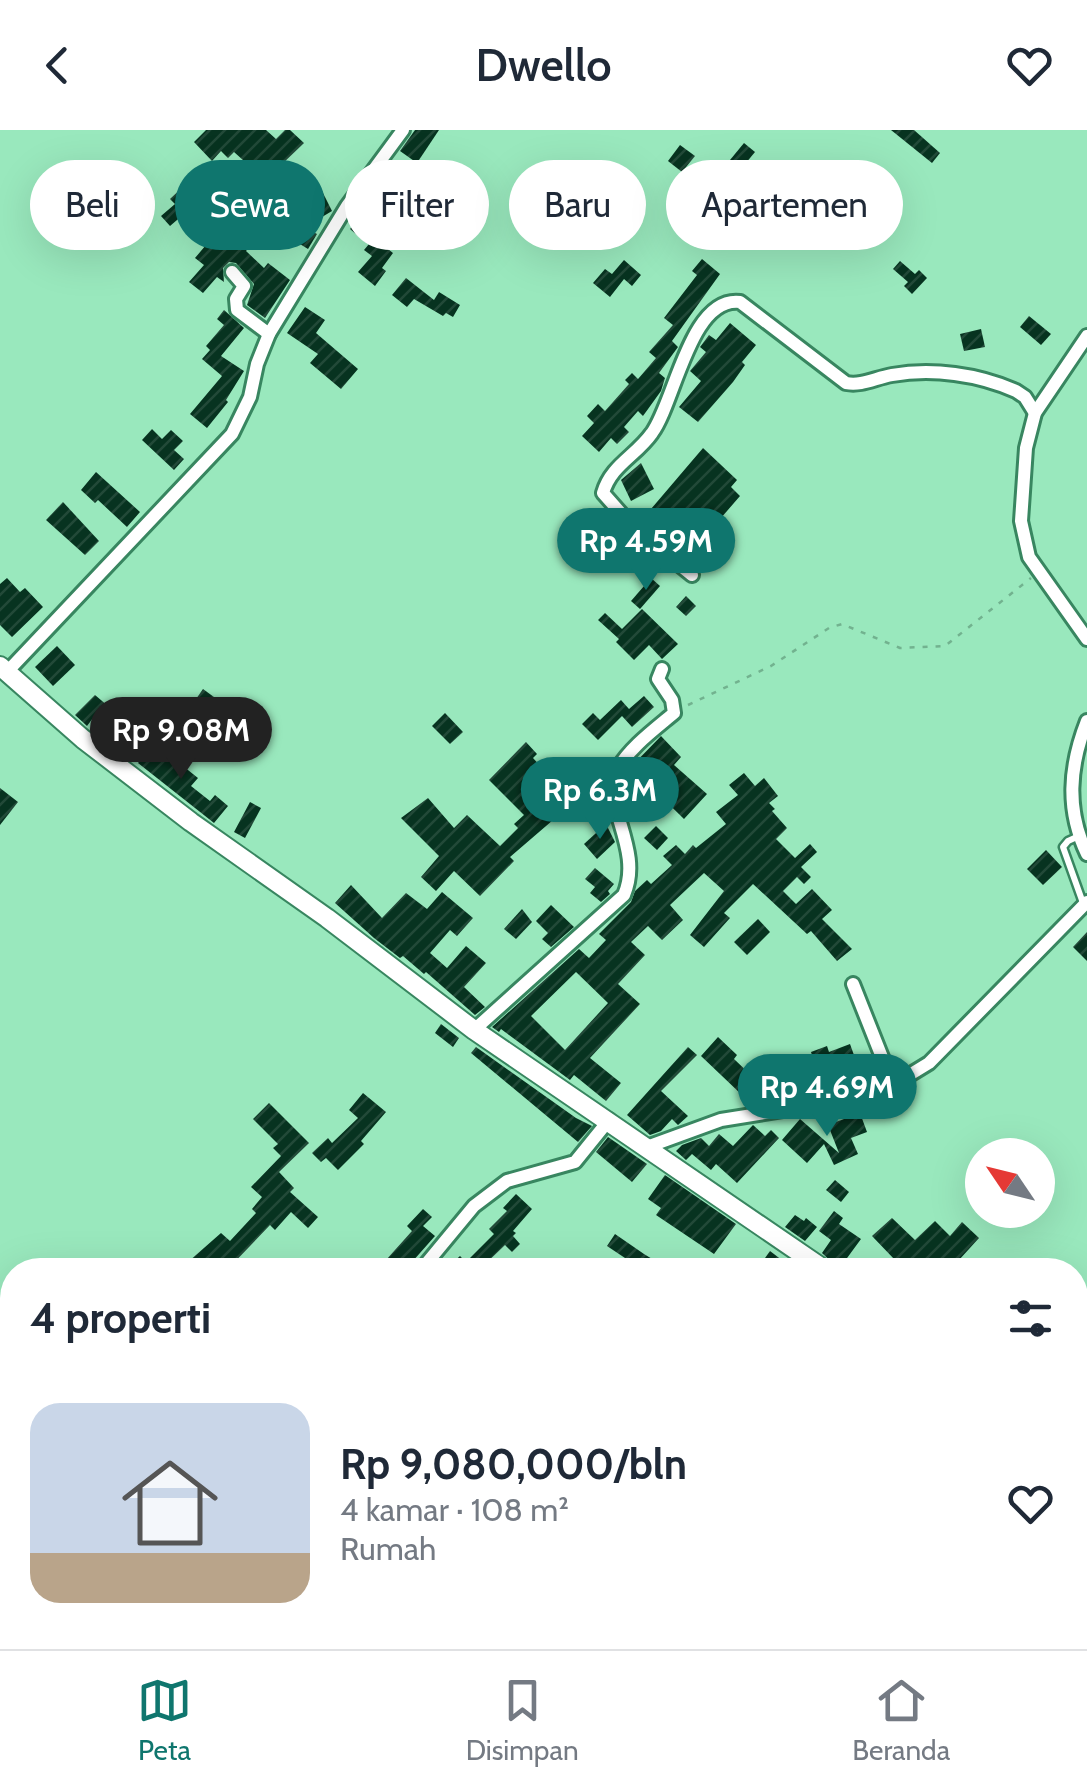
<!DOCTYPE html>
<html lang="id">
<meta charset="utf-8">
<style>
:root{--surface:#fff;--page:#f2f2f3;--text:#1f2937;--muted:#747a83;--line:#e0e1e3;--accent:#0f766e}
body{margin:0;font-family:Cabin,sans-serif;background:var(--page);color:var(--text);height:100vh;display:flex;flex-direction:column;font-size:38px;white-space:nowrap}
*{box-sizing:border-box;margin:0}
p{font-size:32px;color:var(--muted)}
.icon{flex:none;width:55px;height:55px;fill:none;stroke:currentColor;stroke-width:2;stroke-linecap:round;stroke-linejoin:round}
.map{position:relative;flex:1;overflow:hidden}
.sheet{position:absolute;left:0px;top:1128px;width:1088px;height:392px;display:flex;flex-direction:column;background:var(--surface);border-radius:40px 40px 0 0;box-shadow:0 10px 40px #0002}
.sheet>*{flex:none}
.guide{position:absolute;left:30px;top:30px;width:1028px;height:90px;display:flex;gap:20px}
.needle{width:65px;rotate:305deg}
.tools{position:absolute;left:965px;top:1008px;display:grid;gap:20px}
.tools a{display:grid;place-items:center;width:90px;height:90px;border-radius:50%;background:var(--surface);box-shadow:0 10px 40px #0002;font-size:50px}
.price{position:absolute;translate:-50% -85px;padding:0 22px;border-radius:35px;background:var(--accent);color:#fff;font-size:32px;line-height:65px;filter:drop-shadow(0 2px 5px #0008)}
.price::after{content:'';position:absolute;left:50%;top:60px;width:30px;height:22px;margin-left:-15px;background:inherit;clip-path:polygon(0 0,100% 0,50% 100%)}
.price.on{background:#222;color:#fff}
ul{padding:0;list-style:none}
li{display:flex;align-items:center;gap:30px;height:250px;padding:0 30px}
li+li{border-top:2px solid var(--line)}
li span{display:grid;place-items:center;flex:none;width:280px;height:200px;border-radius:30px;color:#555}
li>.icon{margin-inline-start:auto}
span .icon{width:120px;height:120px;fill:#fffc;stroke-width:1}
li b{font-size:42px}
h2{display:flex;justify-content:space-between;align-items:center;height:120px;padding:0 30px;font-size:42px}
.tag{padding:0 35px;border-radius:45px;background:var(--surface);box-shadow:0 10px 40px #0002;font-size:35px;line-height:90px}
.tag.on{background:var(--accent);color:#fff}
header{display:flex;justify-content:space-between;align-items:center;height:130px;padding:0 30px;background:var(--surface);font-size:45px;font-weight:600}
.tabs{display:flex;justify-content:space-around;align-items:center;height:140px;border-top:2px solid var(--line);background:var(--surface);font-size:28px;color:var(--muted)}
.tabs a{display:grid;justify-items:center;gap:5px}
.tabs .on{color:var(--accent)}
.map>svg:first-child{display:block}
.building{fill:url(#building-hatch);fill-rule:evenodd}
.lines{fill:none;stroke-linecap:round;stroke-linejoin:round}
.lane-casing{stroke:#388660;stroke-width:11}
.street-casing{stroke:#388660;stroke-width:18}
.secondary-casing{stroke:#388660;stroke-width:22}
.path{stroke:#72b28f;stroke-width:2.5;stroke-dasharray:5 8;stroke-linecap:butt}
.lane{stroke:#fff;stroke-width:6}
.street{stroke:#fff;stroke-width:12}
.secondary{stroke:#fff;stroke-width:18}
</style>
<header><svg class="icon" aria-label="back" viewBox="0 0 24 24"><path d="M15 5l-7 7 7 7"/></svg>Dwello<svg class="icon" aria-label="heart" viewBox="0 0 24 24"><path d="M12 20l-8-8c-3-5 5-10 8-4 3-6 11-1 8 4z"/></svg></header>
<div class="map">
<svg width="1087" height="1519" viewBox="0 0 1087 1519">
<defs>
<pattern id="building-hatch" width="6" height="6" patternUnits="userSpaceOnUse" patternTransform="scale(2.5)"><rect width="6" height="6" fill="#073320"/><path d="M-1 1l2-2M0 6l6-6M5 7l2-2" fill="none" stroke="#224938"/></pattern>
</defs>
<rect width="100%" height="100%" fill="#99e8bd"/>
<g class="building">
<path d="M206,0H266L276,9L285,0H290L304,13L279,37L265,55L268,58L243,84L261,103L246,121L264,138L268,133L290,150L265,188L247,175L254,154L236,133L229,132L223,138L224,152L217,147L203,163L189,152L204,135L195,128L206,115L200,110L241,62L236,57L253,39L234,22L228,28L221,21L212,31L194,12Z"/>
<path d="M415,0H439L417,33L400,21Z"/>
<path d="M891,0H914L940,23L932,33Z"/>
<path d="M744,13L755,22L741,39L730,30Z"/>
<path d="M680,15L695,26L682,42L668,31Z"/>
<path d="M869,49L878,57L868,69L858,60Z"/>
<path d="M304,51L310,63L320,57L332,81L312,93L294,57Z"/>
<path d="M187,53L206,72L189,89L184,84L170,96L161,86L175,74L170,69Z"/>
<path d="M361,86L376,99L365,112L350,99Z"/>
<path d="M304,97L317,104L308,119L295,111Z"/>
<path d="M374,108L393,123L382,138L386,141L375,156L358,142L372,126L364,120Z"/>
<path d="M702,129L720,144L672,211L678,217L659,243L665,248L661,261L643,286L638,281L624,297L629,302L617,314L611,308L599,322L582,306L594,293L587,286L598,274L605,281L629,254L625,250L632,243L638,249L656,228L649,222L673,195L664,188L697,145L692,141Z"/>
<path d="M624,130L641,145L632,156L624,149L610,167L593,153L605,139L612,144Z"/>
<path d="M900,131L915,144L919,140L927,148L912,164L904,156L908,152L893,139Z"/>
<path d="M406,148L434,170L439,162L460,175L453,187L446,183L443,186L414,169L407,177L392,165Z"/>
<path d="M305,177L325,190L316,203L358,239L341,259L310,233L318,224L287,203Z"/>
<path d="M224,180L244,198L221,226L244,241L226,270L228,272L207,298L190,284L222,246L202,229L210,220L206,216L224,195L217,189Z"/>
<path d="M1029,186L1051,204L1041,215L1020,197Z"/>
<path d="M730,193L756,215L742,232L745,235L733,252L698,292L679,277L701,251L690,241L706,222L700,217L709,205L716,210Z"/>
<path d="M981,199L985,217L964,221L960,204Z"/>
<path d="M152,299L162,309L171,300L183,311L174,320L184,329L174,340L142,310Z"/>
<path d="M703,318L737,350L731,357L740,366L708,403L714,409L690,430L674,417L684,407L651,379Z"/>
<path d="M641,333L654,359L631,371L621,350Z"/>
<path d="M96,342L140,382L127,397L98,370L95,373L81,360Z"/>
<path d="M63,372L99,411L85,425L46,390Z"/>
<path d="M7,448L20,462L25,458L43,477L12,507L0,495V454Z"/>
<path d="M651,448L660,456L640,479L631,471Z"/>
<path d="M686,466L696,476L686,486L676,477Z"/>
<path d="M642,479L678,514L662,529L649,515L634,530L616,512L619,509L598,490L605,483L622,499Z"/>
<path d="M57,516L75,535L53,556L35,537Z"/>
<path d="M203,559L218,570L209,583L194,572Z"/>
<path d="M95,565L128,593L135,585L146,595L126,617L115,607L118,603L96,584L87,596L75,585Z"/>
<path d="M644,566L654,577L632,597L622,586L598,610L582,594L593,583L600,590L621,570L629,579Z"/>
<path d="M445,583L463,602L450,614L432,596Z"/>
<path d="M228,591L241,601L229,615L217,605Z"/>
<path d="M661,606L681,627L674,635L707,664L684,689L631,637Z"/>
<path d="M526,612L537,624L533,628L544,640L524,658L553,690L510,727L514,731L480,766L454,741L436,761L421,747L439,726L401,688L428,668L454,698L467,685L500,716L518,698L514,694L524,685L489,650Z"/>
<path d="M154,613L198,648L191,656L210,671L215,665L228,676L214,693L138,633Z"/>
<path d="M744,643L755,656L764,648L778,666L769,673L775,679L772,681L787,698L776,709L795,728L810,714L817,722L801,737L811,747L804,754L797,747L783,761L796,774L812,759L832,780L822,789L852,819L837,831L811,801L807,804L753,754L724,783L730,788L704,817L690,805L724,761L704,743L670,775L683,790L662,810L648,796L631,812L645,825L618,854L640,874L590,928L621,953L606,971L574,945L570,950L501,899L499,902L492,897L579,819L589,828L606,810L599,804L631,772L635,761L647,750L651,754L672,735L663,726L676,715L685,724L693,715L696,718L726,694L716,682L738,665L729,655ZM576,842L608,873L565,920L531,886Z"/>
<path d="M0,658L18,672L0,695Z"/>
<path d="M250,672L261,678L245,708L234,702Z"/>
<path d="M606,694L615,712L597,729L584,714Z"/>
<path d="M656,696L668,708L657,720L644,708Z"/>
<path d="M1046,720L1062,737L1043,755L1027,739Z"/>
<path d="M595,738L614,754L608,761L610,764L601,772L590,763L595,757L585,749Z"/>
<path d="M351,755L382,788L406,763L427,779L442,762L473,788L457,806L450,800L430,823L447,838L466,816L486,833L464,857L485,877L475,885L426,842L424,844L403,826L400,828L374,808L335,773Z"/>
<path d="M551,775L574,797L551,817L542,809L548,803L536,791Z"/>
<path d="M522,779L532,792L516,809L504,799Z"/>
<path d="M758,789L770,802L747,825L734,812Z"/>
<path d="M1087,802V831L1073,817Z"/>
<path d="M441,894L459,908L453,917L435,903Z"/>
<path d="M718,907L737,925L734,929L756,950L742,965L701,926Z"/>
<path d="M850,914L859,939L833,949L838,960L798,968L794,957L819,947L811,922L827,916L829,922Z"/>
<path d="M476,917L576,988L592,996L578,1012L471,923Z"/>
<path d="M688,917L697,925L661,961L688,986L678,995L672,989L661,1001L650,1005L627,985Z"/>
<path d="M363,963L386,982L361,1011L364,1014L338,1040L326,1028L321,1032L312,1023L328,1008L332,1013L358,988L349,980Z"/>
<path d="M269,973L309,1013L279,1042L294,1058L290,1062L318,1087L308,1098L291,1082L275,1100L270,1095L227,1140H196L188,1132L221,1103L230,1111L256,1083L252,1079L262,1067L251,1057L281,1026L273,1018L278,1014L253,989Z"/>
<path d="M860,983L867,1002L851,1008L858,1024L834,1035L824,1014L807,1033L782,1010L800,989L839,1023L828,995Z"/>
<path d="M753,995L765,1006L771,1000L779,1008L737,1053L716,1034L711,1040L692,1024L686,1030L676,1021L682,1015L701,1008L709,1016L719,1004L733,1016Z"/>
<path d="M608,1007L647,1034L632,1052L596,1022Z"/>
<path d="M665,1045L736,1094L714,1124L656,1085L661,1078L648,1069Z"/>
<path d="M835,1050L849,1062L841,1072L826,1060Z"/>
<path d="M516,1064L532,1079L513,1101L516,1103L513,1106L520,1114L512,1122L505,1115L479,1140H445L460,1126L466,1132L494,1104L489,1099L507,1081L503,1078Z"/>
<path d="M423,1079L432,1087L423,1096L435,1106L405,1140H396L386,1130L412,1101L407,1096Z"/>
<path d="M834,1081L843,1088L839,1094L861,1109L839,1139L822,1123L831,1110L819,1101Z"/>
<path d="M795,1085L804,1091L806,1088L817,1097L805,1111L785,1097Z"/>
<path d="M892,1088L915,1110L935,1091L950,1106L962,1092L979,1108L959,1130L962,1132L955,1140H925L914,1130L904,1140H884L895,1130L872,1106Z"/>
<path d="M615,1104L644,1124L670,1140H643L607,1116Z"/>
<path d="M770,1121L787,1134L783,1140H767L760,1135Z"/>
<path d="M1075,1342L1087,1350V1399L1082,1396L1075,1408Z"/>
</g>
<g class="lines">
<g class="lane-casing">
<path id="lane" d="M1079,706L1068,711L1063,717L1083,773"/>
</g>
<g class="street-casing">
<g id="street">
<path d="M232,142L244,156L236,169L237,180L269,204"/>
<path d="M1087,206L1035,283L1026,318L1021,391L1029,427L1087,509"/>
<path d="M692,445L633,397L603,363C611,335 636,326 652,303C675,272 690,166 740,172L846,253C862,256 875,248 892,245C932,238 978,244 1016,261L1025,267L1035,283"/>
<path d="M6,543L232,304L250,267L257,234L269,204L347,76L403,0"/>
<path d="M1087,591C1069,637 1066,680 1087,724"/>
<path d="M853,854L893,955"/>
<path d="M474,900L624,765C644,719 600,673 617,640C629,618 655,599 674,583L672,570L658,549L662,539"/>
<path d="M647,1017L721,990L851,969L893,955L929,933L1087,772"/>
<path d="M421,1140L474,1076L507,1051L575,1032L609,990"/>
<path d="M0,1366L12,1355"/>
<path d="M429,1508L440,1519"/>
<path d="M898,1519L911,1508"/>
</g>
</g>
<g class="secondary-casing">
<g id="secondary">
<path d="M0,536L83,609L191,692L327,788L474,900L825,1140"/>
<path d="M1075,1320L1087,1329"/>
</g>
</g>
<path class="path" d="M688,575L771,536L829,498L842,494L900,518L945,516L1031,448"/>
<use href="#lane" class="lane"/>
<use href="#street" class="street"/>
<use href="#secondary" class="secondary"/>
</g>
</svg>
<div class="tools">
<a><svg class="needle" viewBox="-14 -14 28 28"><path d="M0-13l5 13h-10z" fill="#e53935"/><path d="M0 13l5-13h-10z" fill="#747a83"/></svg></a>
</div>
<b class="price" style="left:646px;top:463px">Rp 4.59M</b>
<b class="price on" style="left:181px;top:652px">Rp 9.08M</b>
<b class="price" style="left:600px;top:712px">Rp 6.3M</b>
<b class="price" style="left:827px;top:1009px">Rp 4.69M</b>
<div class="guide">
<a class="tag">Beli</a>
<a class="tag on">Sewa</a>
<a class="tag">Filter</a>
<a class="tag">Baru</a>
<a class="tag">Apartemen</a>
</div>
<section class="sheet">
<h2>4 properti<svg class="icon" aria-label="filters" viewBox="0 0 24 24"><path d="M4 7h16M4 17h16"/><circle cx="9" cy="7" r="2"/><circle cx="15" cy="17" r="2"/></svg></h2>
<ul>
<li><span style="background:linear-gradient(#c9d6e8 75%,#b9a48a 0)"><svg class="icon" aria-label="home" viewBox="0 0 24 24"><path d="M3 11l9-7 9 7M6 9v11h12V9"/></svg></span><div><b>Rp 9,080,000/bln</b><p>4 kamar · 108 m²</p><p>Rumah</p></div><svg class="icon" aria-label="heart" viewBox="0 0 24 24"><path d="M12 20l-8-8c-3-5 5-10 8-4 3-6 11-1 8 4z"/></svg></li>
</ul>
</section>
</div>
<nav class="tabs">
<a class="on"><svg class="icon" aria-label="map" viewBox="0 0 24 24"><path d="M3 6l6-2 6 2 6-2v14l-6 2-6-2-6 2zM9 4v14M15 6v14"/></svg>Peta</a>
<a><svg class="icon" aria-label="saved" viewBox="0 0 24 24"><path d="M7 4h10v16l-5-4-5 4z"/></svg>Disimpan</a>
<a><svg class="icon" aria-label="home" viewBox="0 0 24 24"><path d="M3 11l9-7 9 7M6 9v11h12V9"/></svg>Beranda</a>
</nav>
